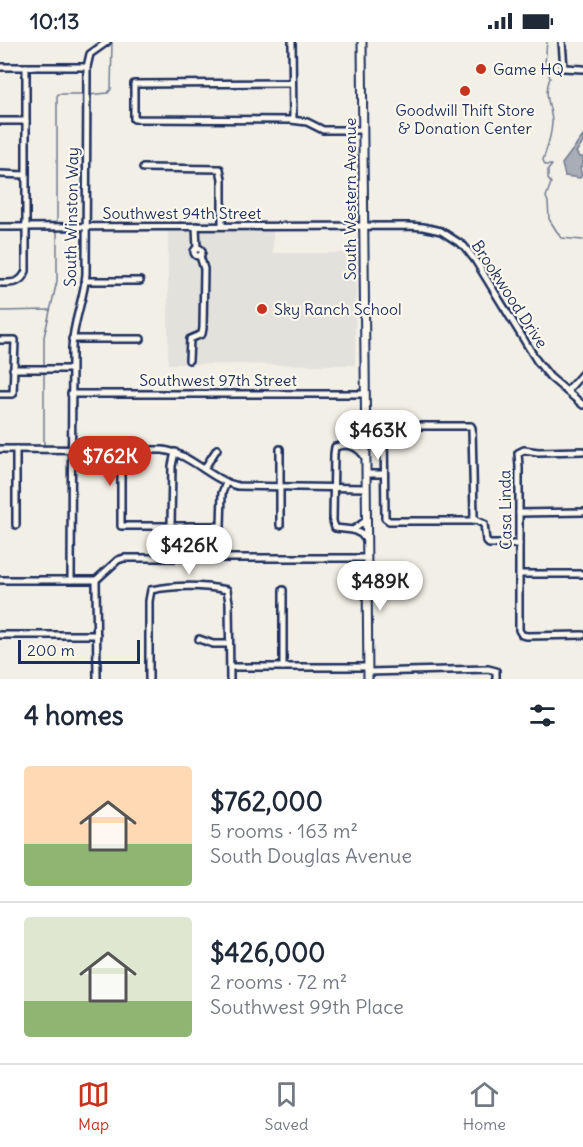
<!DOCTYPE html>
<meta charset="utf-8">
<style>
:root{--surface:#fff;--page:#f2f2f3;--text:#1f2937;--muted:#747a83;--line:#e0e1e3;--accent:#c8321e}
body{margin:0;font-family:Delius,sans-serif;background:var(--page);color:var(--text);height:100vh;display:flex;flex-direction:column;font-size:22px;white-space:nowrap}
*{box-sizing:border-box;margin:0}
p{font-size:20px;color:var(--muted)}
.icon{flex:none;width:33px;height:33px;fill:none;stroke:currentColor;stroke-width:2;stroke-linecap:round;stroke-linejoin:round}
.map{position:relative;height:637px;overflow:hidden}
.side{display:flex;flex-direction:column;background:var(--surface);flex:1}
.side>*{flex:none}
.scale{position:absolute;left:18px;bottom:15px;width:122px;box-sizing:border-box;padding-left:6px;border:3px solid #1b2f5e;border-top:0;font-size:16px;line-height:21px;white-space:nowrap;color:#1b2f5e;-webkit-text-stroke:4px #fbf7ec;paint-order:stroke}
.price{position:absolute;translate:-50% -51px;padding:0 14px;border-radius:21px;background:#fff;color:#222;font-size:20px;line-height:39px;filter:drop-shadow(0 2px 3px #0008)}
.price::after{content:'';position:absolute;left:50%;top:36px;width:18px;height:14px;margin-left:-9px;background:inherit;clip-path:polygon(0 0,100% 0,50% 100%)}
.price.selected{background:var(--accent);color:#fff}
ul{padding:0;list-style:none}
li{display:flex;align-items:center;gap:18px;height:150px;padding:0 24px}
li+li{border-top:2px solid var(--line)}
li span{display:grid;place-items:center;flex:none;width:168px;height:120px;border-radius:6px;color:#555}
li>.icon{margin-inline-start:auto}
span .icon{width:72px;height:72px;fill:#fffc;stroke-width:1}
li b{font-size:26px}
h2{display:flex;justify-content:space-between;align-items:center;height:72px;padding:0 24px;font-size:26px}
.status{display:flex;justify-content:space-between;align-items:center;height:42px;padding:0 30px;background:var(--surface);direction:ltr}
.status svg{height:16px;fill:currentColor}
.menu{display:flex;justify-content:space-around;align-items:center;height:84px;border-top:2px solid var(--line);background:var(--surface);font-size:16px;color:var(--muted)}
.menu a{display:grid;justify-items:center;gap:3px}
.menu .selected{color:var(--accent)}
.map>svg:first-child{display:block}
.built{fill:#e2e1dc}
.water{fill:#a9adb7;stroke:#707b93;stroke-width:1.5}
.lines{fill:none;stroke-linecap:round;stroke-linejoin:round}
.stream{stroke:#707b93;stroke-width:1.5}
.minor-casing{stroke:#1b2f5e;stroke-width:10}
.secondary-casing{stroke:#1b2f5e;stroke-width:11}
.minor{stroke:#fbf7ec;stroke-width:5}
.secondary{stroke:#fbf7ec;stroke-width:7}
.poi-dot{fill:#c8321e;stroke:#fbf7ec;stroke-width:2}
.labels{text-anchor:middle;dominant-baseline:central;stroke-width:4.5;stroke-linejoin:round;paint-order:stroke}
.poi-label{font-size:16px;fill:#1b2f5e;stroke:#fbf7ec;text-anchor:start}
.street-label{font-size:16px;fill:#1b2f5e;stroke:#fbf7ec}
</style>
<div class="status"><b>10:13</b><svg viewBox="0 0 49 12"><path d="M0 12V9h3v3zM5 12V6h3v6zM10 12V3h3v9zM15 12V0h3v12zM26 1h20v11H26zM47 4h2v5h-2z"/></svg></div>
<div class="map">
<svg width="583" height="637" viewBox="0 0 583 637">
<rect width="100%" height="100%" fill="#f2efe6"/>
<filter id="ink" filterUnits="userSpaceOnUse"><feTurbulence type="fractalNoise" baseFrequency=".0167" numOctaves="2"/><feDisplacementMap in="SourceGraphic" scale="12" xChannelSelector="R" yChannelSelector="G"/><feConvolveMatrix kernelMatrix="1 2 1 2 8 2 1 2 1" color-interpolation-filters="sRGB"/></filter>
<g filter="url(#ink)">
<path class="built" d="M168,188L273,189V211H356L355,323L168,322Z"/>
<path class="water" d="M583,94V101L576,110L579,115H583V122L580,126L582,133L580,136L565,134L562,122Z"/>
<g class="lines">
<g class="stream">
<path d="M547,0L545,21L550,36C543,55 551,62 552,80C552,93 547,106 543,118L545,123H552L548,128V137L551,141L546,155L548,160L549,177L561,196L583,198"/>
<path d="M89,53L108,51L111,47L112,0"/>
<path d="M57,183V54L58,52H84"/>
<path d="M0,269L50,268"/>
<path d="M44,325V295L57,239V188"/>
<path d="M44,404V330"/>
</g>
<g class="minor-casing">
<g id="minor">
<path d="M292,0L293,78"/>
<path d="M562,0L564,26L583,27"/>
<path d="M0,25H87"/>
<path d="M292,41L134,42V77L291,78L307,80L323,88H363"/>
<path d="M0,79H26"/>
<path d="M143,126L220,127L222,137V184"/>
<path d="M0,132L26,133"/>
<path d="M196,184L197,207"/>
<path d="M0,185L409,184L423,185L441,189L464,204L475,218L537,319L550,335L583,363"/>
<circle cx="198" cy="210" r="4"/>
<path d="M86,239H140"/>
<path d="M0,241C12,241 21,242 26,229V25"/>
<path d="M72,297H141"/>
<path d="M0,298H15L13,352H0"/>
<path d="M189,318L190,297L202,292L203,286L204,227L200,214"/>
<path d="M13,327H71"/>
<path d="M567,349L583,331"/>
<path d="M71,352H365"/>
<path d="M386,384H471L472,386L474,474L472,479H389L385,476L384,387Z"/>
<path d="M366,386L384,387"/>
<path d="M353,404L366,393"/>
<path d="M0,407L163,408C192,412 210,438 238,444L366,446"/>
<path d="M121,407V484H221L222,451L226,441"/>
<path d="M583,409L538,410L524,408L518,411L519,425V588L522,593L527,594L583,593"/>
<path d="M365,415C357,404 349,401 335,405L334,412L333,479L335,486L353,488L367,478"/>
<path d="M204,427L217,407"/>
<path d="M366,432H383"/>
<path d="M519,471L583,470"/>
<path d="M473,477L484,482L486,499L489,502H519"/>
<path d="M16,483V407"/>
<path d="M280,483V407"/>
<path d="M171,484L172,424L175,410"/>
<path d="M353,488L361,492L367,499"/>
<path d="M520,532H583"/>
<path d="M0,538H96L118,518L124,516H367"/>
<path d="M71,538L72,306C73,280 84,257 86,232L87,25L90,12L107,0"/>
<path d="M96,538L97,637"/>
<path d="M283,548V625"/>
<path d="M0,593H97"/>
<path d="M199,597L213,602H229"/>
<path d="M230,625H368"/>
<path d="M368,630L488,627L496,629V637"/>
<path d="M149,637V559L151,548C174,543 204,543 227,548L229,560L230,637"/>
</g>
</g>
<g class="secondary-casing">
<path id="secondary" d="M362,0L368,637"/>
</g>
<use href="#minor" class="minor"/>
<use href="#secondary" class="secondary"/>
</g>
</g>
<g class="poi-dot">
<circle cx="481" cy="27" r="6"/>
<circle cx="465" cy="49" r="6"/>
<circle cx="262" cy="267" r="6"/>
</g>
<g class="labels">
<g class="poi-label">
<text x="493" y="27">Game HQ</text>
<text x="465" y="68" text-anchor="middle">Goodwill Thift Store<tspan x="465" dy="18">&amp; Donation Center</tspan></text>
<text x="274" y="267">Sky Ranch School</text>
</g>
<g class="street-label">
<text transform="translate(350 157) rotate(-90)">South Western Avenue</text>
<text x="182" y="171">Southwest 94th Street</text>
<text transform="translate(71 175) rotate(-89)">South Winston Way</text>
<text transform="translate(510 252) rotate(57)">Brookwood Drive</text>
<text x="218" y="338">Southwest 97th Street</text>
<text transform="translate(505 468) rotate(-91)">Casa Linda</text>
</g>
</g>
</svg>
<div class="scale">200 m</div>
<b class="price" style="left:378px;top:419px">$463K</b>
<b class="price selected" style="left:110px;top:445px">$762K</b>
<b class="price" style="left:189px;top:534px">$426K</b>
<b class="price" style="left:380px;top:570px">$489K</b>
</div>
<section class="side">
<h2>4 homes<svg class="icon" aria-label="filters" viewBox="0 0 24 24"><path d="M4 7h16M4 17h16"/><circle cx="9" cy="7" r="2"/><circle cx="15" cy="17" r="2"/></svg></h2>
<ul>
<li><span style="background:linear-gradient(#ffd9b3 65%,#8fb573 0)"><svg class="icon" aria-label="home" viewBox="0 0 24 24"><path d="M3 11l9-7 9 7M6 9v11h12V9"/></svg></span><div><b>$762,000</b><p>5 rooms · 163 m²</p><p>South Douglas Avenue</p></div></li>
<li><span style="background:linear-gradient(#dfe7d0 70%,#8fb573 0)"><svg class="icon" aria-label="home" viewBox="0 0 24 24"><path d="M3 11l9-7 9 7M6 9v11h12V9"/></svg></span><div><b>$426,000</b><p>2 rooms · 72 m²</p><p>Southwest 99th Place</p></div></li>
</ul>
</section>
<nav class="menu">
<a class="selected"><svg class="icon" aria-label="map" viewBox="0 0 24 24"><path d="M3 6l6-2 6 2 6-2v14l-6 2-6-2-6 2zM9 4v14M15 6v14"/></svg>Map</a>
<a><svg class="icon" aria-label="saved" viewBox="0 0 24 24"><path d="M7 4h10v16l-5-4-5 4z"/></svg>Saved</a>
<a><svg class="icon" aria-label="home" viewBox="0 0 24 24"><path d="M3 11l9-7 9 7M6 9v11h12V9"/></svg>Home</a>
</nav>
